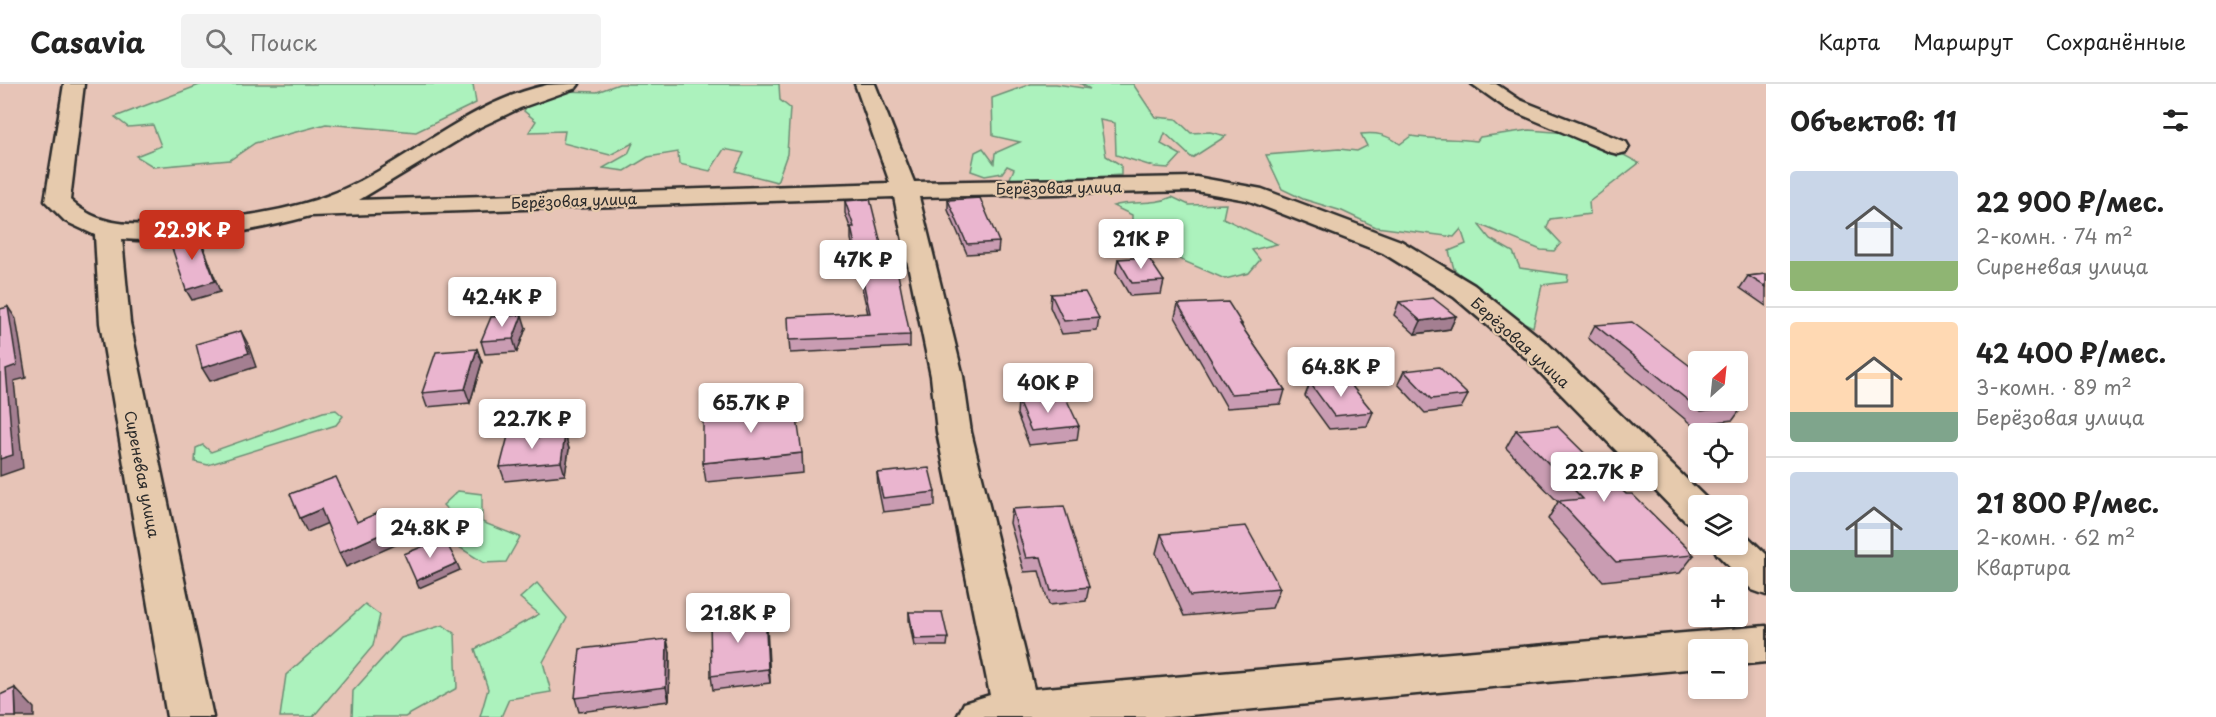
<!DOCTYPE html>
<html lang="ru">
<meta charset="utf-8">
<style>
:root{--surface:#fff;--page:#f2f2f2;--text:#222;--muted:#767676;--line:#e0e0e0;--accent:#c8321e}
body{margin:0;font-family:"Playpen Sans",sans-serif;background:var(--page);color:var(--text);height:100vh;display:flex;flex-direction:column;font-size:22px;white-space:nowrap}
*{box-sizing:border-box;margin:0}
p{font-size:20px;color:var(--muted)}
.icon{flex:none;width:33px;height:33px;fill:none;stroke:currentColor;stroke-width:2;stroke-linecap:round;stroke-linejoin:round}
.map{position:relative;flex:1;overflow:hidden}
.sheet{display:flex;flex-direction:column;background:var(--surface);width:450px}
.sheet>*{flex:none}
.needle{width:39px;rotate:27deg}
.fabs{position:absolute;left:1688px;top:267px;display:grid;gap:12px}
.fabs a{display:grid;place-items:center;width:60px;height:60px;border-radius:6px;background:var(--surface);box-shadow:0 3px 9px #0003;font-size:30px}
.price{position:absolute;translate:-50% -51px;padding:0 14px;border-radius:6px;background:#fff;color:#222;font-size:20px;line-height:39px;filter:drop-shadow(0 2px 3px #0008)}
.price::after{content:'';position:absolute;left:50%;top:36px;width:18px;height:14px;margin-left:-9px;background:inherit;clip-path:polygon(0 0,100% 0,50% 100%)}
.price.active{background:var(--accent);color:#fff}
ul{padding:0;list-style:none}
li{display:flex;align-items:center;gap:18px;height:150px;padding:0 24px}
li+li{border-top:2px solid var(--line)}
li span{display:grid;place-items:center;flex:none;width:168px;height:120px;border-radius:6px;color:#555}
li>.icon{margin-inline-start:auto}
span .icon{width:72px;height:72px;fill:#fffc;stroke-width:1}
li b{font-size:26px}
h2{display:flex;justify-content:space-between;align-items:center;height:72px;padding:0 24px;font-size:26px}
header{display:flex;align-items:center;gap:36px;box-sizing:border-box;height:84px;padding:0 30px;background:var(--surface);border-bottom:2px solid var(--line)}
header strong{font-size:28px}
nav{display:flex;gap:33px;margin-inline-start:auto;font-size:21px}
.search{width:420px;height:54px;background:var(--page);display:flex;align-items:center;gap:15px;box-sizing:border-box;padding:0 21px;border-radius:6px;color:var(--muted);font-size:22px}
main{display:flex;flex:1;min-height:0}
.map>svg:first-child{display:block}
.green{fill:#acf2bd;stroke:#6c8e74;stroke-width:1.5}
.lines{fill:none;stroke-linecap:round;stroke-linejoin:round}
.minor-casing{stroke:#2b2b2b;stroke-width:5}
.minor{fill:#e6caad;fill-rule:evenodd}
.wall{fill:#c99cb2;stroke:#2b2b2b;stroke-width:1.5}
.shaded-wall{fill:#a47f91;stroke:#2b2b2b;stroke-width:1.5}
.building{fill:#eab5cf;stroke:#2b2b2b;stroke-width:1.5}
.labels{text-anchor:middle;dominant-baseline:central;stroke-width:4.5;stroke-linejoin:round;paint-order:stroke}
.street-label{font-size:15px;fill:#2b2b2b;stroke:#e6caad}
</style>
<header>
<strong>Casavia</strong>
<div class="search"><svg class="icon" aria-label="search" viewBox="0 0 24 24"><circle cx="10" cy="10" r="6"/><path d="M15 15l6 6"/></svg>Поиск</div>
<nav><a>Карта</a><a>Маршрут</a><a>Сохранённые</a></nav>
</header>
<main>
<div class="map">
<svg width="1766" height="633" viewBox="0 0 1766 633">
<rect width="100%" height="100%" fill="#e7c4b7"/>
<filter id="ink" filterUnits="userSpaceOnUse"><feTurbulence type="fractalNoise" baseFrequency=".0167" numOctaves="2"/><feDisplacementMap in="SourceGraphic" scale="12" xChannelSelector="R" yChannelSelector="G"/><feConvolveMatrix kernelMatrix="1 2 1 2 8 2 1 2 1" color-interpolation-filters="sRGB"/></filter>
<g filter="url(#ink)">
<g class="green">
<path d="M202,0H473L476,19L416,48L326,40L255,59L230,76L154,83L136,72L161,62L153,41L128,43L115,33Z"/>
<path d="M619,0H779L780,16L790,24L787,70L777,98L735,87L744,69L724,65L710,87L679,80L678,68L648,73L625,87L603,84L628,70L633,59L610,71L563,59L565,47L529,48L536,37L524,27L528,20L562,7L597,8Z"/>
<path d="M1031,0H1056L1090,5L1081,0H1133L1155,33L1176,35L1191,49L1210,48L1226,52L1192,74L1165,49L1161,60L1181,71L1169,84L1155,83L1116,71L1115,39L1100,36L1106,72L1121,81V91L1022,98L1010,94L1014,85L1007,82L1002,89L985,92L971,87L975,68L983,64L994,79L995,69L1020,58L993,52L992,14Z"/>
<path d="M1529,46L1567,49L1592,54L1639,79L1589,118L1590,130L1550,135L1547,144L1561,159L1554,167L1541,166L1478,140L1490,155L1513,168L1520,184L1568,191L1567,198L1542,201L1533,243L1502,228L1454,185L1449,167L1466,160L1461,145L1454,153L1376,143L1342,127L1303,115L1282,105L1266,71L1339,65L1357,67L1367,62L1361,50C1377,48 1387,51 1400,60L1411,52C1433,56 1454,54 1477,57L1480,53Z"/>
<path d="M1172,113L1189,121L1226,120L1223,134L1277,160L1252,166L1260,176L1249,189L1225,195L1172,172L1157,152L1132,146V131L1113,122C1133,116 1153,122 1172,113Z"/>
<path d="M336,326L343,332L336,341L208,381L195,378L196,364L203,361L211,368L323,328Z"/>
<path d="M458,407L482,410V438L520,453L506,478L484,479L448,456L457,436L443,421Z"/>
<path d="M537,499L567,534L543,578L551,608L509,615L501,633H480L488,605L475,565L539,530L520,514Z"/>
<path d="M365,520L380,531L373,562L313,633H280L286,591Z"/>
<path d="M443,541L455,550L457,604L405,633H352L353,607L401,554Z"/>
</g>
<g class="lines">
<g class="minor-casing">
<g id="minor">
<path d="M64,0H84L70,116C98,143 135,142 172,139C227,135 286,129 337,108C410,77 468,18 547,1C557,0 569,0 579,0L576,4L520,24L480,43L359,116L890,99L855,0H875L914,98L1196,93L1262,105L1401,157L1474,201L1548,260L1714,422H1698V440L1685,437L1526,274L1454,213L1383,169L1247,116L1196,107L919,113L963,292L971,348L1034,605L1766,542V578L1737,581V566H1698V584L1168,633H957L964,619L990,611L937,348L931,292L894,113L310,132C251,148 183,160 122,155L130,239L213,633H167L100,239L95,151L65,137L45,117Z"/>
<path d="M1472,0H1496L1520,16L1626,58L1629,63L1626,68L1618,70L1610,68L1506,24Z"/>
<path d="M1737,447L1745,450L1766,470V511L1752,506L1717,470L1712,460H1737Z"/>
</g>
</g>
<use href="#minor" class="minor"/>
</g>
<g class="wall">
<path d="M948,116L999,158L998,168L967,170L948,126Z"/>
<path d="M845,117L886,180L910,251V263L790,269L789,256L868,230L851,155V146L845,129Z"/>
<path d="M1118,175L1164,197L1161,210L1130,212L1116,188Z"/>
<path d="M1766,190V222L1740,204L1748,192Z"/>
<path d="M1051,210L1099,234L1097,247L1062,250L1050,223Z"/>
<path d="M1399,218L1456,232L1450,245L1415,250L1394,231Z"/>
<path d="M1178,220L1242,240V243L1285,306L1281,320L1227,324L1175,233Z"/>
<path d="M1595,241L1743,322L1733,336L1692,341L1588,254Z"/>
<path d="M526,244L517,268L485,270L481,257Z"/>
<path d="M477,265L482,278L470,319L427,323L422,309Z"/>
<path d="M1404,287L1468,311L1461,324L1425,329L1398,300Z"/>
<path d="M1310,299L1373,328L1367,342L1329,345L1305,312Z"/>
<path d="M1018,317L1079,342L1077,356L1029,361L1017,330Z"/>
<path d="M1516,346L1626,410L1694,471L1680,489L1603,497L1548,435L1558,418L1506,364Z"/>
<path d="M565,351L569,365L565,391L505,397L500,383L537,354Z"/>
<path d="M802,369L803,389L706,398L703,379Z"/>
<path d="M877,389L935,408V422L883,428L878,403Z"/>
<path d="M1012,425L1089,503L1086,517L1049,521L1039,487L1024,488L1010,439Z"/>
<path d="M1161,450L1280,504L1272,524L1184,532L1156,469Z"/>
<path d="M765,528L770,599L713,606L711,592Z"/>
<path d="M909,528L948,554L947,562H914L909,536Z"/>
<path d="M670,569L669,617L579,628L575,614Z"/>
</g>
<g class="shaded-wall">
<path d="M197,148L202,158L220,208L192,216L186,206Z"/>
<path d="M8,223L16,235L26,294L14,297L23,384L0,392V375Z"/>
<path d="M522,231L526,244L517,268L513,255Z"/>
<path d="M1456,232L1450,245L1415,250L1421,237Z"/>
<path d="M241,247L248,260L256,283L210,297L202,284Z"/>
<path d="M477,265L482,278L470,319L465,305Z"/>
<path d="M565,351L569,365L565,391L561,378Z"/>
<path d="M321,425L328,439L307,448L300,434Z"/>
<path d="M393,445L400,459L346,483L339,469Z"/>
<path d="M457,479L460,486L419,504L416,497Z"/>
<path d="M765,528L767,542L770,599L768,585Z"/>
<path d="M667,555L670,569L669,617L666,603Z"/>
<path d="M15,604L34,624V633H16Z"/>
</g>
<g class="building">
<path d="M980,114L999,158L967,160L948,116Z"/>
<path d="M870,115L886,180H896L910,251L789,256L788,233L870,229L851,143H854L845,117Z"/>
<path d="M197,148L215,197L186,206L169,155Z"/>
<path d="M1148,173L1164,197L1132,199L1118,175Z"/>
<path d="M1766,190V203L1748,192Z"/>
<path d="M1085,208L1099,234L1064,237L1051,210Z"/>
<path d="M1433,214L1456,232L1421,237L1399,218Z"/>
<path d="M1228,218L1242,240H1240L1285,306L1231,310L1178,220Z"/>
<path d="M8,223L17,281L6,285L13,371L0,375V225Z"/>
<path d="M522,231L513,255L481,257L491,233Z"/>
<path d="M1632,238L1698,288V316H1735L1743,322L1701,327L1595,241Z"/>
<path d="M241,247L249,269L202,284L196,260Z"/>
<path d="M477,265L465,305L422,309L436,268Z"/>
<path d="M1439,283L1468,311L1431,315L1404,287Z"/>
<path d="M1347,296L1373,328L1334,332L1310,299Z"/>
<path d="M1065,312L1079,342L1031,347L1018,317Z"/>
<path d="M795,321L802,369L703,379V329Z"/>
<path d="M1557,342L1626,410H1632L1694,471L1616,478L1559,417L1583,415L1516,346Z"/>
<path d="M536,350L535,354L565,351L561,378L500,383L508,352Z"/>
<path d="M929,384L935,408L883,414L877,389Z"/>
<path d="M336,393L357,438L384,426L393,445L339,469L321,425L300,434L290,410Z"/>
<path d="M1064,422L1089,503L1051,507L1041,473L1026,474L1012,425Z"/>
<path d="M1246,442L1280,504L1190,512L1161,450Z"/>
<path d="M444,454L457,479L416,497L404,470Z"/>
<path d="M765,528L768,585L711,592L710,534Z"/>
<path d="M909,528H942L948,554L914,555Z"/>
<path d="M667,555L666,603L575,614L580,565Z"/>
<path d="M15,604L16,633H0V611Z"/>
</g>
</g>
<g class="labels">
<g class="street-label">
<text transform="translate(1059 103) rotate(-1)">Берёзовая улица</text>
<text transform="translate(574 116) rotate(-2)">Берёзовая улица</text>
<text transform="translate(1521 258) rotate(42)">Берёзовая улица</text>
<text transform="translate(143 390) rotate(79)">Сиреневая улица</text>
</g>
</g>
</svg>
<div class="fabs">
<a><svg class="needle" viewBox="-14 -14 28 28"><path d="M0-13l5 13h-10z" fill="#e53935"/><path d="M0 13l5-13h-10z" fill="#767676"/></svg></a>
<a><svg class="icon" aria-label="locate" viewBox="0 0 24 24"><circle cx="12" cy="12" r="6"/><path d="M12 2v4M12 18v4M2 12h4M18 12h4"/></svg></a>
<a><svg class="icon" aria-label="layers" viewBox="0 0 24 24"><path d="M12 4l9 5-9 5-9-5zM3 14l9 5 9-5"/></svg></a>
<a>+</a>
<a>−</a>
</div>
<b class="price active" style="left:192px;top:177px">22.9K ₽</b>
<b class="price" style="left:1141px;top:186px">21K ₽</b>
<b class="price" style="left:863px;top:207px">47K ₽</b>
<b class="price" style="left:502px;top:244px">42.4K ₽</b>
<b class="price" style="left:1341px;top:314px">64.8K ₽</b>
<b class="price" style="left:1048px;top:330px">40K ₽</b>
<b class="price" style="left:751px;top:350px">65.7K ₽</b>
<b class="price" style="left:532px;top:366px">22.7K ₽</b>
<b class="price" style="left:1604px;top:419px">22.7K ₽</b>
<b class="price" style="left:430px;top:475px">24.8K ₽</b>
<b class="price" style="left:738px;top:560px">21.8K ₽</b>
</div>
<section class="sheet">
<h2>Объектов: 11<svg class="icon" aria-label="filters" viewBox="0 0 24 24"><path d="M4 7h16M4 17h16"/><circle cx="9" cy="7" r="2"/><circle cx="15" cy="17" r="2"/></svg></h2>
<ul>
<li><span style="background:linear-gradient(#c9d6e8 75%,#8fb573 0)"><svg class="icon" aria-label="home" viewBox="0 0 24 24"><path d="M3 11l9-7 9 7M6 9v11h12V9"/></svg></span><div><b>22 900 ₽/мес.</b><p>2-комн. · 74 m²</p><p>Сиреневая улица</p></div></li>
<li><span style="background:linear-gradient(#ffd9b3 75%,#7fa58c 0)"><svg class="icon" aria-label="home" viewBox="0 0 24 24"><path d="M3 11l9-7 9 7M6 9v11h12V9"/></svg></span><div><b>42 400 ₽/мес.</b><p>3-комн. · 89 m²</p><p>Берёзовая улица</p></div></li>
<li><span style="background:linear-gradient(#c9d6e8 65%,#7fa58c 0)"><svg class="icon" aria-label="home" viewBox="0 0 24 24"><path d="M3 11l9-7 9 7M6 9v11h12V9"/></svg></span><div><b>21 800 ₽/мес.</b><p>2-комн. · 62 m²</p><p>Квартира</p></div></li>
</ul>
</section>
</main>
